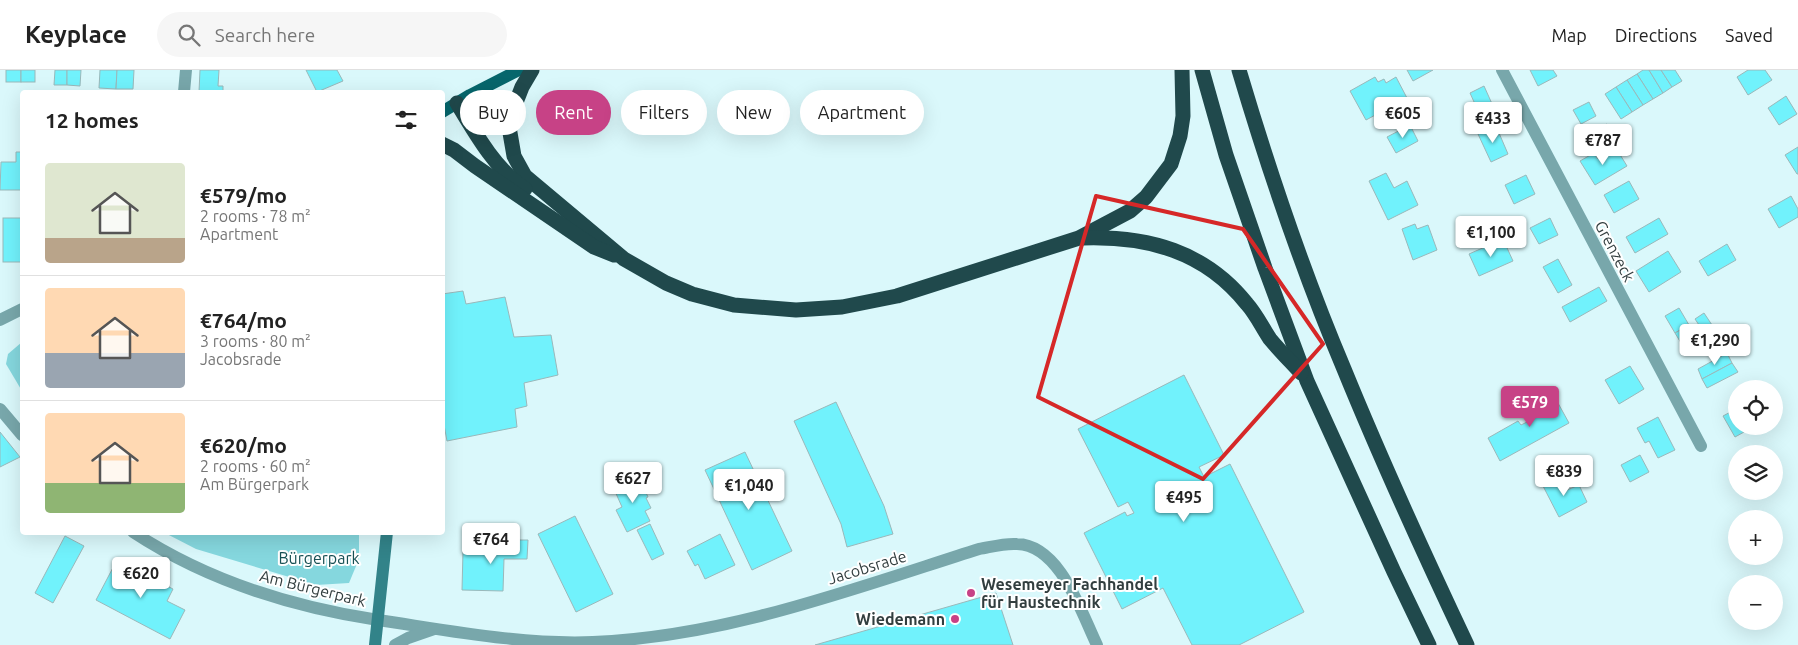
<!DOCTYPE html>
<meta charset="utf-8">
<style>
:root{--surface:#fff;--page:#f6f6f6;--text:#222;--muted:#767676;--line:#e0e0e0;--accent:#c74286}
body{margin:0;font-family:Ubuntu,sans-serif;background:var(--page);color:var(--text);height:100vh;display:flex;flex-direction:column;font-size:19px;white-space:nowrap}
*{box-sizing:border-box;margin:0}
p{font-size:16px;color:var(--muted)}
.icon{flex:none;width:28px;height:28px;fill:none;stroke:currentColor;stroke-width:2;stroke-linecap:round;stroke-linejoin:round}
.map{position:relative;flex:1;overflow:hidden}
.panel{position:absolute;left:20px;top:20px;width:425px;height:445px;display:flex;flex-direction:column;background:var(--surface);border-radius:5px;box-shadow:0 5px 20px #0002}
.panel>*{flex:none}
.top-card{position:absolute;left:460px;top:20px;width:475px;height:45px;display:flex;gap:10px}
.tools{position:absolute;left:1728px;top:310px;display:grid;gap:10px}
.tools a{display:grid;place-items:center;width:55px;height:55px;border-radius:50%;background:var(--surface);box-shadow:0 5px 20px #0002;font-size:25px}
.price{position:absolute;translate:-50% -42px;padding:0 11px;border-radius:5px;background:#fff;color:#222;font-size:16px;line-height:32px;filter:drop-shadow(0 1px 2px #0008)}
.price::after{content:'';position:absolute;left:50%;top:30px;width:15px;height:11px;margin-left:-8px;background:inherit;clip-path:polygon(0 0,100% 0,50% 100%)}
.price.on{background:var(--accent);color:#fff}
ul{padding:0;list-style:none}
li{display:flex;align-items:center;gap:15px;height:125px;padding:0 25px}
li+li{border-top:1px solid var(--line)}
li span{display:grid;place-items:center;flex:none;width:140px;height:100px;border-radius:5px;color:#555}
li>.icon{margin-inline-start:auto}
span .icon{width:60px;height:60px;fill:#fffc;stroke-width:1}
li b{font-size:21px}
h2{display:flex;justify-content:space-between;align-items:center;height:60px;padding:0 25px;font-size:21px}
.pill{padding:0 18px;border-radius:22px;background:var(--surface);box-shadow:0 5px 20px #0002;font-size:18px;line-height:45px}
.pill.on{background:var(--accent);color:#fff}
header{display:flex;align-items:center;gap:30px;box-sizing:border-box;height:70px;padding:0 25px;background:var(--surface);border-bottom:1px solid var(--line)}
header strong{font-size:24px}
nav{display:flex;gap:28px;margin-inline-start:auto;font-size:18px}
.search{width:350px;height:45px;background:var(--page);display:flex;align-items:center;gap:12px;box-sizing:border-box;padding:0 18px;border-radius:28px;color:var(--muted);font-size:19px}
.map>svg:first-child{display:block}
.green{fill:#85d7de}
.building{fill:#71f2fc;stroke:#9ab8ba}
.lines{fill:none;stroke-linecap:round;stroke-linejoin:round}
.minor{stroke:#78a7ab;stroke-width:12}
.tertiary{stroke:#78a7ab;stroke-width:12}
.secondary{stroke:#328389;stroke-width:12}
.primary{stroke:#06666c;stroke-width:12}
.motorway{stroke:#20494c;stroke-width:15}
.marked{fill:none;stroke:#d62828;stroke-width:4;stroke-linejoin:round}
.poi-dot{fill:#c74286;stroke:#fff;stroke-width:2}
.labels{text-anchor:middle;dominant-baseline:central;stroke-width:4;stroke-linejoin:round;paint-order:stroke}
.street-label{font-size:16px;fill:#323e3f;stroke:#fff}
.park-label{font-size:16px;fill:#175054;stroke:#fff}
.poi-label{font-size:16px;font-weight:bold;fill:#323e3f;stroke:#fff;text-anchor:start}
</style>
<header>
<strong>Keyplace</strong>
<div class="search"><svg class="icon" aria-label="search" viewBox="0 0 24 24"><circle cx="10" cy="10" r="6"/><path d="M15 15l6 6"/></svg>Search here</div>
<nav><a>Map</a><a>Directions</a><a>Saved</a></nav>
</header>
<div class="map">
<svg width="1798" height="575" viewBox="0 0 1798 575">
<rect width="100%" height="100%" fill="#daf8fb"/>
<g class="green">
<path d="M22,272V321L6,294L8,284Z"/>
<path d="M165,463H359V489L349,513L316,515L196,479Z"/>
</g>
<g class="building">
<rect x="6" y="0" width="15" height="12"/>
<rect x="21" y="0" width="14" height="12"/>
<path d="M55,0H67V15H54Z"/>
<path d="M67,0H81L80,16L67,15Z"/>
<path d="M100,0H117L116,19L99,18Z"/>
<path d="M117,0H134L133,19H116Z"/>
<path d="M200,0H219L218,16H223V22H199Z"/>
<path d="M306,0H337L343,11L317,22Z"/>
<path d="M1407,0H1433L1413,11Z"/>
<path d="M1530,0H1553L1557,6L1538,16Z"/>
<path d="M1643,0H1649L1663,23L1653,29L1637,4Z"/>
<path d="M1649,0H1661L1672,17L1663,23Z"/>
<path d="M1661,0H1675L1682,11L1672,17Z"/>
<path d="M1748,0H1765L1772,10L1748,25L1737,7Z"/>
<path d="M1637,4L1653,29L1643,35L1627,10Z"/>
<path d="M1375,7L1378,12L1384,9L1386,13L1396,7L1407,28L1366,50L1350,21Z"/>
<path d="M1627,10L1643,35L1632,42L1616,17Z"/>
<path d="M1484,16L1493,36L1479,43L1470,23Z"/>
<path d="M1616,17L1632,42L1621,49L1605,24Z"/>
<path d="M1786,26L1797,44L1779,55L1768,38Z"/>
<path d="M1589,32L1596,46L1581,54L1573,40Z"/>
<path d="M1607,54L1614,69L1598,76L1591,62Z"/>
<path d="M1410,55L1418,71L1396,83L1387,67Z"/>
<path d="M1496,56L1508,84L1491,92L1478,64Z"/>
<path d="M1798,77V104H1797L1785,85Z"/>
<path d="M1616,78L1627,96L1595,115L1580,91L1594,83L1598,89Z"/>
<path d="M16,82H22V120H0L1,92H16Z"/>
<path d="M1386,103L1394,118L1407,111L1418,135L1388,150L1369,111Z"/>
<path d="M1526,105L1535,124L1514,134L1505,115Z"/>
<path d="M1629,111L1639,129L1614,143L1604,125Z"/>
<path d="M1791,126L1798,139V147L1779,158L1768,139Z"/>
<rect x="3" y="148" width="19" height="44"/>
<path d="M1550,148L1558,165L1539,174L1530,158Z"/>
<path d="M1659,148L1668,164L1635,183L1626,167Z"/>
<path d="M1415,154L1417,159L1428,155L1437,180L1413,190L1402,159Z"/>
<path d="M1503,169L1513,191L1479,206L1469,184Z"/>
<path d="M1727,174L1736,190L1708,206L1699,191Z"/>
<path d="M1668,181L1681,202L1649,222L1636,201Z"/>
<path d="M1558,189L1572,215L1558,223L1543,197Z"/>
<path d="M1599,217L1607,231L1570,252L1562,237Z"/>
<path d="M463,221L466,234L505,227L514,267L551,265L558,305L524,313L527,336L515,339L517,357L447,371L442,344V224Z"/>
<path d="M1679,238L1689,255L1675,263L1665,246Z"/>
<path d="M1704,243L1714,258L1705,264L1695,249Z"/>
<path d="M1689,255L1697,270L1684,278L1675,263Z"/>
<path d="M1727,283L1732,293L1702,309L1698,299Z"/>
<path d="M1732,293L1738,302L1707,318L1702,309Z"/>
<path d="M1630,296L1644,319L1619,334L1605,310Z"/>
<path d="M1184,305L1224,385L1199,397L1204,407L1230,394L1304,542L1239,575H1192L1163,518L1122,539L1084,463L1125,442L1127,446L1134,443L1128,432L1118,437L1078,359Z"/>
<path d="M1553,324L1569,353L1500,391L1488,368L1518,351L1521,355L1529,351L1523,340Z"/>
<path d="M836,332L884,436L893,464L847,477L841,454L794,351Z"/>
<path d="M1736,339V356H1755L1735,367L1723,346Z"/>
<path d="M1658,347L1675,380L1658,388L1649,371L1645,373L1637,358Z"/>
<path d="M0,362L20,387L0,397Z"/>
<path d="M745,382L792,481L752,500L705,400Z"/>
<path d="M1640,385L1649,402L1630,412L1621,395Z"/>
<path d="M639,407L648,427L646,428L651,438L645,441L650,451L627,462L616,440L622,437L614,419Z"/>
<path d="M1560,407L1567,420L1579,415L1587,432L1559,447L1543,416Z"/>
<path d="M575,446L613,524L576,542L538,464Z"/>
<path d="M650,454L664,484L652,490L637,460Z"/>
<path d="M720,464L735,495L705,509L698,494L695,496L687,481Z"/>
<path d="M65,466L84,476L53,533L35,523Z"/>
<path d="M489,470H528L527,489H504L503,521L462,520L463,481L489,482Z"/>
<path d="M117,490L173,519L167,531L185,540L170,569L96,530Z"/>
<path d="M996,523L1013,575H815Z"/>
</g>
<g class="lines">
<g class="minor">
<path d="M1502,0L1701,376"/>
<path d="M184,22L186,0"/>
<path d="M0,250L22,239"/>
<path d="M378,550C446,560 523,575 593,572C725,567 853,519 979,479C991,477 1004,473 1017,474C1060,475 1081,542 1097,575"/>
<path d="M395,575L408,568L434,559"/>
</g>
<g class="tertiary">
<path d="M0,339L22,365"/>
<path d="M133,462C206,510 292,537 378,550"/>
</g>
<path class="secondary" d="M375,575L387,462"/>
<path class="primary" d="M442,42L470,25L519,0"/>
<g class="motorway">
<path d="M532,0L522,17L511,45L509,57L514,86L525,106L624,189L666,213L692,224L734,235L796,240L842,237L897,226L1079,168L1130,141L1146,127L1171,94L1180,66L1183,46L1182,0"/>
<path d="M1202,0L1226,85L1265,198L1307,311L1394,502L1429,575"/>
<path d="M1239,0C1269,101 1303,202 1344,299C1382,392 1424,484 1467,575"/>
<path d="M457,33C475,63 496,100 525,119"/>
<path d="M442,74L454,80L475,96L594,177L614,185"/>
<path d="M1083,168C1148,166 1205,181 1247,234C1256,244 1262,257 1270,269C1280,281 1291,292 1301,303"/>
</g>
</g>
<path class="marked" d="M1096,126L1243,159L1323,274L1203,409L1038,327Z"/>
<g class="poi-dot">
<circle cx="971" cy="523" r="5"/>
<circle cx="955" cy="549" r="5"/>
</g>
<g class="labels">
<g class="street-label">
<text transform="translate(1615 181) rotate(62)">Grenzeck</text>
<text transform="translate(867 497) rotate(-17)">Jacobsrade</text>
<text transform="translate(313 518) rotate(14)">Am Bürgerpark</text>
</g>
<g class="park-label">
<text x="319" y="488">Bürgerpark</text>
</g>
<g class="poi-label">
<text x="981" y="514">Wesemeyer Fachhandel<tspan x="981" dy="18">für Haustechnik</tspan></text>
<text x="945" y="549" text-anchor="end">Wiedemann</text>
</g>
</g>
</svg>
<div class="tools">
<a><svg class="icon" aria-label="locate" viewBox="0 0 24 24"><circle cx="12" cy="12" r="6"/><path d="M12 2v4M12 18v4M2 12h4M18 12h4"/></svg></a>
<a><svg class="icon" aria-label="layers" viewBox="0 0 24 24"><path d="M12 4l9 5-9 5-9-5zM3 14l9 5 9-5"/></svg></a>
<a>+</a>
<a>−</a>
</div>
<b class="price" style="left:1403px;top:69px">€605</b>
<b class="price" style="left:1493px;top:74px">€433</b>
<b class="price" style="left:1603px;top:96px">€787</b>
<b class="price" style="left:1491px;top:188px">€1,100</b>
<b class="price" style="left:1715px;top:296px">€1,290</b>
<b class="price on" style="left:1530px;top:358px">€579</b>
<b class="price" style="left:1564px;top:427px">€839</b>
<b class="price" style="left:633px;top:434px">€627</b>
<b class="price" style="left:749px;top:441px">€1,040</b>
<b class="price" style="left:1184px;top:453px">€495</b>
<b class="price" style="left:491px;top:495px">€764</b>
<b class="price" style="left:141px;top:529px">€620</b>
<div class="top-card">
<a class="pill">Buy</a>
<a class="pill on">Rent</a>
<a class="pill">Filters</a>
<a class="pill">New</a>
<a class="pill">Apartment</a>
</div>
<section class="panel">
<h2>12 homes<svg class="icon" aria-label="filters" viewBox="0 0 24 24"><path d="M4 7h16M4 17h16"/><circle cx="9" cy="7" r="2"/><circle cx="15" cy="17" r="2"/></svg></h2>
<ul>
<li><span style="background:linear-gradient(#dfe7d0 75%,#b9a48a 0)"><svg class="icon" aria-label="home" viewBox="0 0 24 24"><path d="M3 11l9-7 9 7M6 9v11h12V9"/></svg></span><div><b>€579/mo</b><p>2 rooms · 78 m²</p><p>Apartment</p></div></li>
<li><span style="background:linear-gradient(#ffd9b3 65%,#9aa5b1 0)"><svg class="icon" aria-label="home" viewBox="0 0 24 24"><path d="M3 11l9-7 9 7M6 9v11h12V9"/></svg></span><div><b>€764/mo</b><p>3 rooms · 80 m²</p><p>Jacobsrade</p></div></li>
<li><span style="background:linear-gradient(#ffd9b3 70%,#8fb573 0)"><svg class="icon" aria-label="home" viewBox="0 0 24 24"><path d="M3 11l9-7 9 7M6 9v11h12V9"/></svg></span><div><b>€620/mo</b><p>2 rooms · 60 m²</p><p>Am Bürgerpark</p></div></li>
</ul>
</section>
</div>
